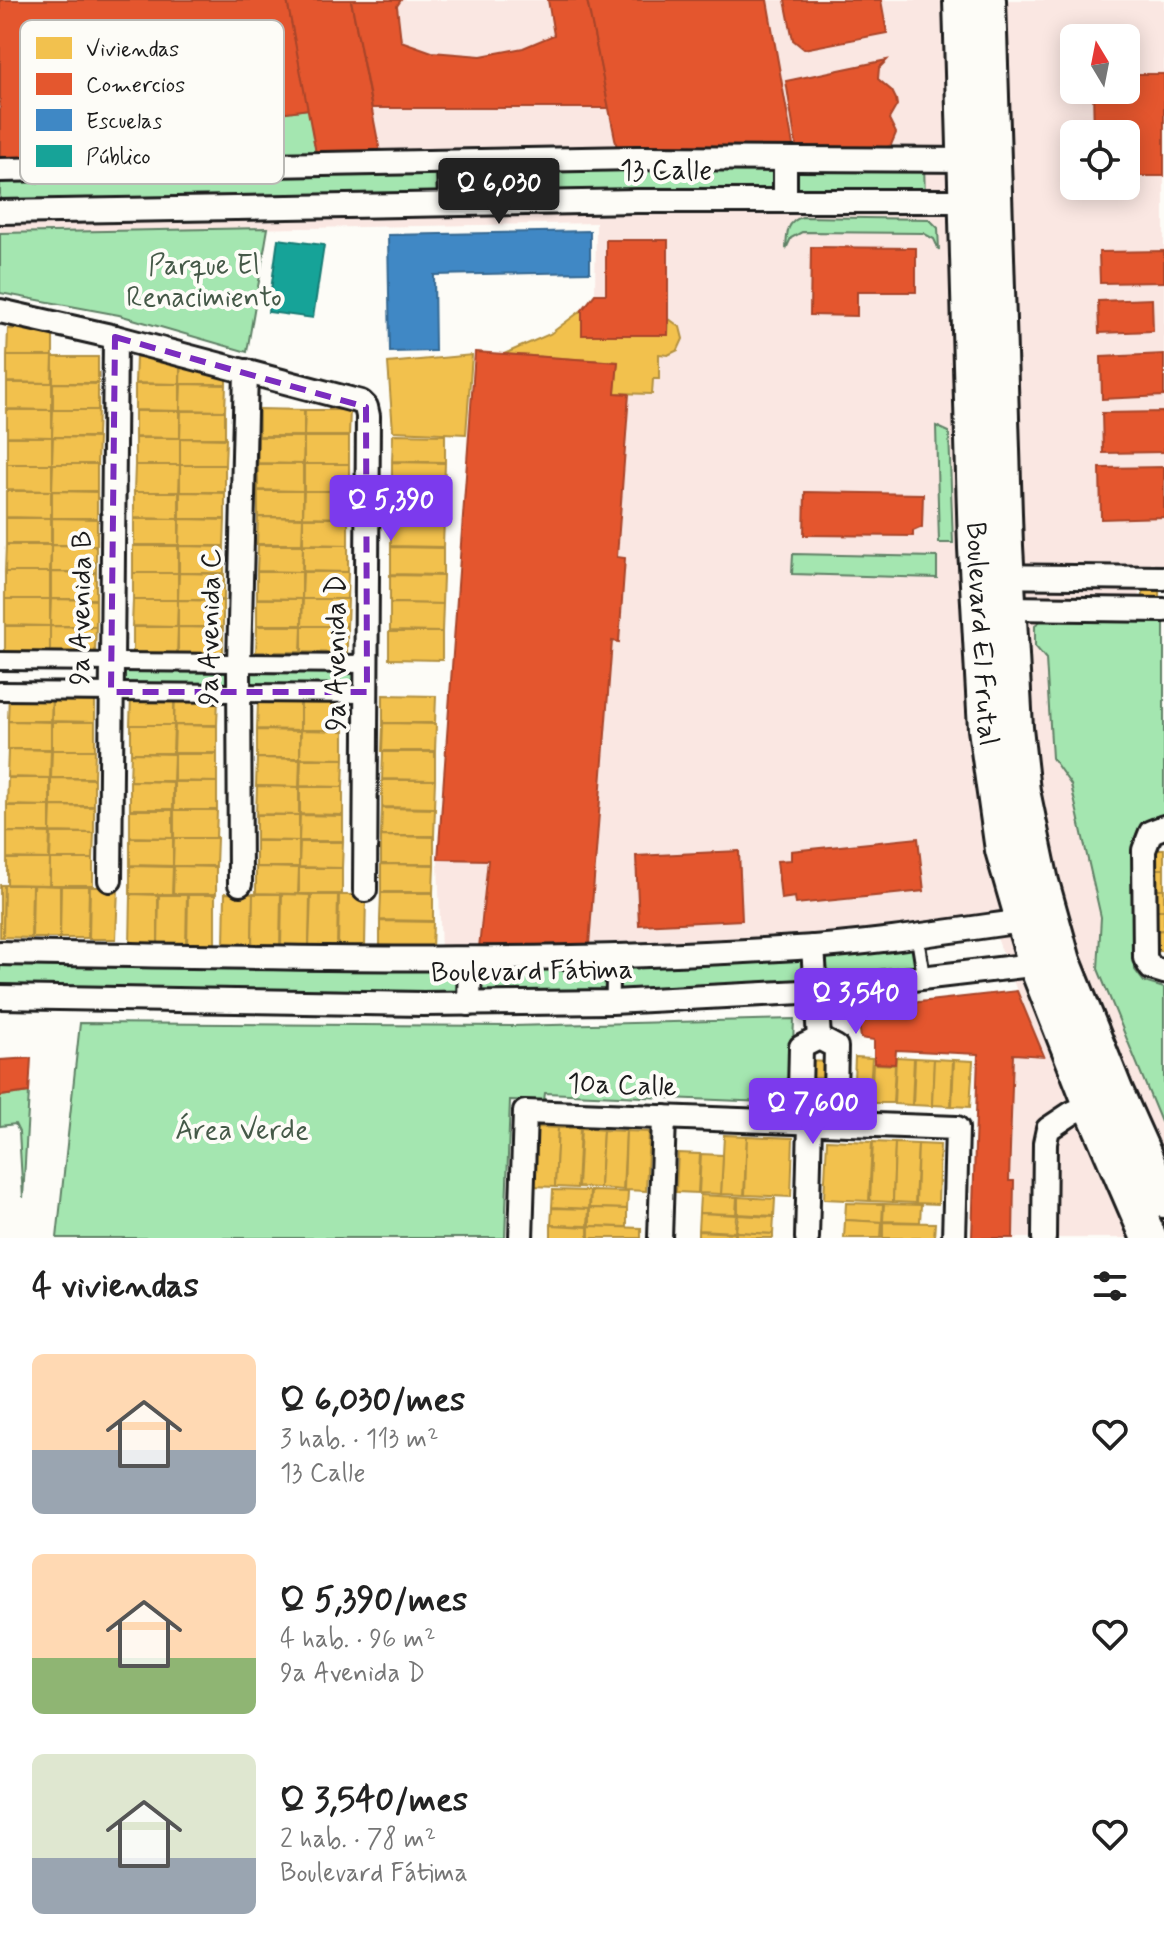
<!DOCTYPE html>
<html lang="es">
<meta charset="utf-8">
<style>
:root{--surface:#fff;--page:#f6f6f6;--text:#222;--muted:#767676;--accent:#7c3aed}
body{margin:0;font-family:Mynerve,sans-serif;background:var(--page);color:var(--text);height:100vh;display:flex;flex-direction:column;font-size:30px;white-space:nowrap}
*{box-sizing:border-box;margin:0}
p{font-size:26px;color:var(--muted)}
.icon{flex:none;width:44px;height:44px;fill:none;stroke:currentColor;stroke-width:2;stroke-linecap:round;stroke-linejoin:round}
.map{position:relative;height:1238px;overflow:hidden}
.details{display:flex;flex-direction:column;background:var(--surface);flex:1}
.details>*{flex:none}
.needle{width:52px;rotate:350deg}
.buttons{position:absolute;left:1060px;top:24px;display:grid;gap:16px}
.buttons a{display:grid;place-items:center;width:80px;height:80px;border-radius:12px;background:var(--surface);box-shadow:0 4px 20px #0003;font-size:40px}
.price{position:absolute;translate:-50% -68px;padding:0 18px;border-radius:8px;background:var(--accent);color:#fff;font-size:26px;line-height:52px;filter:drop-shadow(0 2px 4px #0008)}
.price::after{content:'';position:absolute;left:50%;top:48px;width:24px;height:18px;margin-left:-12px;background:inherit;clip-path:polygon(0 0,100% 0,50% 100%)}
.price.active{background:#222;color:#fff}
ul{padding:0;list-style:none}
li{display:flex;align-items:center;gap:24px;height:200px;padding:0 32px}
li span{display:grid;place-items:center;flex:none;width:224px;height:160px;border-radius:12px;color:#555}
li>.icon{margin-inline-start:auto}
span .icon{width:96px;height:96px;fill:#fffc;stroke-width:1}
li b{font-size:34px}
h2{display:flex;justify-content:space-between;align-items:center;height:96px;padding:0 32px;font-size:34px}
.map>svg:first-child{display:block}
.built{fill:#fae7e2;fill-rule:evenodd}
.green{fill:#a4e6b0;stroke:#608166;stroke-width:2}
.homes{fill:#f2c14e;stroke:#b2903f;stroke-width:2}
.shops{fill:#e4572e;stroke:#a84529;stroke-width:2}
.schools{fill:#3f88c5;stroke:#346892;stroke-width:2}
.public{fill:#17a398;stroke:#187a73;stroke-width:2}
.lines{fill:none;stroke-linecap:round;stroke-linejoin:round}
.service-casing{stroke:#1c1c1c;stroke-width:17}
.pedestrian-casing{stroke:#1c1c1c;stroke-width:22}
.minor-casing{stroke:#1c1c1c;stroke-width:28}
.primary-casing{stroke:#1c1c1c;stroke-width:40}
.service{stroke:#fdfcf7;stroke-width:11}
.pedestrian{stroke:#fdfcf7;stroke-width:16}
.minor{stroke:#fdfcf7;stroke-width:22}
.primary{stroke:#fdfcf7;stroke-width:34}
.marked{fill:none;stroke:#7b2cbf;stroke-width:6;stroke-dasharray:16 10;stroke-linejoin:round}
.labels{text-anchor:middle;dominant-baseline:central;stroke-width:8;stroke-linejoin:round;paint-order:stroke}
.street-label{font-size:28px;fill:#1c1c1c;stroke:#fdfcf7}
.park-label{font-size:28px;fill:#455948;stroke:#fdfcf7}
.key{fill:#fdfcf7;stroke:#bab9b5;stroke-width:2}
.key-label{font-size:22px;fill:#1c1c1c}
</style>
<div class="map">
<svg width="1164" height="1238" viewBox="0 0 1164 1238">
<rect width="100%" height="100%" fill="#fdfcf7"/>
<filter id="ink" filterUnits="userSpaceOnUse"><feTurbulence type="fractalNoise" baseFrequency=".0125" numOctaves="2"/><feDisplacementMap in="SourceGraphic" scale="16" xChannelSelector="R" yChannelSelector="G"/><feConvolveMatrix kernelMatrix="1 2 1 2 8 2 1 2 1" color-interpolation-filters="sRGB"/></filter>
<g filter="url(#ink)">
<path class="built" d="M0,0H1164V570L1138,571L1141,620L1035,646L1046,659L1052,757L1071,784L1101,917L1098,969L1164,1044V1238H971L978,1054L897,1050L895,1064L874,1063V1040L861,1038L857,1009L1017,991L988,914L974,922L686,949L441,952L438,859L475,352L504,354L550,334L582,310L595,294L596,223L0,233ZM1074,38H1126V90H1074ZM1074,134H1126V186H1074Z"/>
<g class="green">
<path d="M309,109L316,153L112,157L257,131L256,116Z"/>
<path d="M779,160L780,200L461,203L460,163Z"/>
<path d="M449,162L450,204L0,212V170Z"/>
<path d="M796,162L924,163L925,199L796,198Z"/>
<path d="M802,217L929,219L938,228L939,250L934,239L923,233L802,232L791,238L786,249C787,234 786,222 802,217Z"/>
<path d="M268,228L247,352L119,315L0,293V233Z"/>
<path d="M936,426L949,432L953,543H939Z"/>
<path d="M793,554L937,557V578L792,574Z"/>
<path d="M1042,620L1164,621V814C1144,819 1137,824 1133,845L1135,970L1144,982L1164,988V1122H1161L1098,969L1101,917L1071,785L1052,758L1046,659L1035,646V625Z"/>
<path d="M111,664H368L367,694L111,692Z"/>
<path d="M917,934L924,979L816,991L0,997V953L369,958Z"/>
<path d="M794,1019L791,1096L777,1109H769L766,1102L545,1093L544,1101L510,1100L505,1238H57L80,1023L512,1026Z"/>
<path d="M29,1092L23,1198L19,1132L15,1124L0,1126V1096Z"/>
</g>
<g class="homes">
<path d="M582,310V335H668L669,319L680,327L683,339L678,350L668,355L659,354V379H653L652,394L615,393L618,362L504,354L550,334Z"/>
<path d="M8,329H53V356H7Z"/>
<path d="M472,355L466,434L393,431L388,363Z"/>
<path d="M7,356H53L52,383L7,382Z"/>
<rect x="53" y="357" width="45" height="26"/>
<path d="M136,357H180V384L135,383Z"/>
<path d="M181,357L226,368V384H180Z"/>
<path d="M7,383H52V410L7,409Z"/>
<path d="M53,383L98,384V410H53Z"/>
<path d="M135,384H180V411L135,410Z"/>
<path d="M181,384L226,385L225,411L180,410Z"/>
<path d="M259,409L304,410V436H259Z"/>
<path d="M7,410H52V437L7,436Z"/>
<path d="M53,410H98L97,437H52Z"/>
<path d="M305,410H350L349,436H304Z"/>
<path d="M135,411H180V438L135,437Z"/>
<path d="M181,411H225V438H180Z"/>
<path d="M393,434L445,435V462L392,461Z"/>
<rect x="7" y="437" width="45" height="27"/>
<path d="M53,437L98,438L97,464H52Z"/>
<path d="M258,437H304L303,464L258,463Z"/>
<rect x="304" y="437" width="45" height="27"/>
<rect x="135" y="438" width="45" height="27"/>
<path d="M180,438L226,439L225,465H180Z"/>
<path d="M392,462L445,463L444,491L392,490Z"/>
<path d="M7,464H52V491L7,490Z"/>
<path d="M53,464H97V491H52Z"/>
<path d="M258,464H303V491L258,490Z"/>
<rect x="304" y="464" width="45" height="27"/>
<path d="M135,465H180L179,492H134Z"/>
<rect x="180" y="465" width="45" height="27"/>
<path d="M6,491H51V518L6,517Z"/>
<path d="M52,491L97,492V518H52Z"/>
<rect x="258" y="491" width="45" height="26"/>
<path d="M304,491H349L348,518L303,517Z"/>
<path d="M392,491H444V519L391,518Z"/>
<path d="M134,492H179V519L134,518Z"/>
<path d="M180,492L225,493V519H180Z"/>
<path d="M258,517L303,518L302,544H257Z"/>
<rect x="6" y="518" width="45" height="26"/>
<path d="M52,518L97,519V545H52Z"/>
<path d="M303,518H348V545L303,544Z"/>
<rect x="134" y="519" width="45" height="26"/>
<path d="M180,519L225,520L224,546H179Z"/>
<path d="M391,519H444L443,547L391,546Z"/>
<path d="M6,545H51L50,572H5Z"/>
<path d="M51,545L96,546V572H51Z"/>
<path d="M258,545H303L302,572L257,571Z"/>
<path d="M303,545H348V572L303,571Z"/>
<rect x="133" y="546" width="45" height="27"/>
<path d="M179,546L224,547V573H179Z"/>
<path d="M391,547L443,548V575L391,574Z"/>
<rect x="5" y="572" width="45" height="27"/>
<path d="M51,572L96,573V599H51Z"/>
<path d="M257,572H302V599L257,598Z"/>
<path d="M303,572H348L347,599H302Z"/>
<rect x="133" y="573" width="45" height="27"/>
<path d="M179,573L224,574V600H178Z"/>
<path d="M390,575L443,576L442,604L390,603Z"/>
<path d="M1143,583L1159,584V604H1143Z"/>
<path d="M5,599H50V626L5,625Z"/>
<path d="M51,599L96,600V626H50Z"/>
<rect x="257" y="599" width="45" height="26"/>
<path d="M303,599H348L347,626H302Z"/>
<path d="M133,600H178L177,627L132,626Z"/>
<path d="M178,600L223,601V627H178Z"/>
<path d="M390,603L443,604L442,632L390,631Z"/>
<path d="M5,626H50V653L5,652Z"/>
<path d="M50,626L96,627L95,653H50Z"/>
<path d="M257,626H302L301,652H256Z"/>
<path d="M302,626H347V653L302,652Z"/>
<path d="M133,627H178L177,654L133,653Z"/>
<path d="M178,627L223,628V654H178Z"/>
<path d="M389,632H442V660L389,659Z"/>
<path d="M9,693L52,694L51,721H8Z"/>
<path d="M52,694H95V722L52,721Z"/>
<path d="M383,695L436,696L435,723H383Z"/>
<path d="M131,697H174V725H130Z"/>
<path d="M175,697L218,698L217,725H174Z"/>
<path d="M258,702H300V730L257,729Z"/>
<path d="M301,702L344,703V730H301Z"/>
<path d="M8,721L51,722V749H8Z"/>
<rect x="52" y="722" width="43" height="28"/>
<path d="M383,723L436,724L435,751H382Z"/>
<path d="M131,725H174L173,753H131Z"/>
<path d="M175,725L217,726V753H174Z"/>
<path d="M257,730L300,731V758H257Z"/>
<path d="M301,730L344,731V759L300,758Z"/>
<path d="M8,749L51,750L50,778L7,777Z"/>
<path d="M52,750H95L94,778H51Z"/>
<path d="M383,752H435V780L382,779Z"/>
<path d="M131,753L174,754L173,781H130Z"/>
<path d="M174,754H217V782L174,781Z"/>
<path d="M257,758L300,759L299,787L256,786Z"/>
<path d="M301,759H344L343,787L300,786Z"/>
<path d="M8,778H50V806L7,805Z"/>
<path d="M51,778L94,779V806H51Z"/>
<path d="M382,780H435L434,808L382,807Z"/>
<path d="M130,781L173,782V809H130Z"/>
<rect x="174" y="782" width="43" height="28"/>
<path d="M257,786L299,787V815L256,814Z"/>
<path d="M300,787H343V815L300,814Z"/>
<rect x="7" y="806" width="43" height="26"/>
<path d="M51,806L94,807V833L50,832Z"/>
<path d="M382,808L435,809L434,836H381Z"/>
<path d="M130,810H173V838L130,837Z"/>
<path d="M174,810H217L216,838H174Z"/>
<path d="M256,815H299V841L256,840Z"/>
<path d="M300,815L343,816V841H299Z"/>
<path d="M7,832L50,833L49,859L7,858Z"/>
<path d="M51,833H94L93,859H50Z"/>
<path d="M381,836L434,837V864H381Z"/>
<path d="M130,838H173V866L130,865Z"/>
<path d="M174,838H217L216,866H173Z"/>
<rect x="256" y="841" width="43" height="26"/>
<path d="M300,842H343L342,868L299,867Z"/>
<path d="M1153,849H1164V869H1154Z"/>
<path d="M7,859H50L49,885L7,884Z"/>
<rect x="50" y="859" width="43" height="26"/>
<path d="M381,864L434,865L433,892H381Z"/>
<path d="M130,866L173,867L172,894H130Z"/>
<path d="M174,866L216,867V894H173Z"/>
<path d="M256,867L299,868L298,894L256,893Z"/>
<rect x="299" y="868" width="43" height="26"/>
<path d="M1153,869H1164V889H1154Z"/>
<path d="M0,885H4L3,937H0Z"/>
<path d="M4,885H32L31,938L3,937Z"/>
<path d="M33,885L60,886V938H32Z"/>
<path d="M61,886H89L88,938H60Z"/>
<path d="M90,887H118L116,939H89Z"/>
<rect x="1154" y="889" width="10" height="21"/>
<path d="M225,893L253,894L252,946H224Z"/>
<path d="M381,893H433V921L380,920Z"/>
<path d="M131,894L158,895V947H130Z"/>
<path d="M253,894H281L280,946H252Z"/>
<path d="M282,894L310,895L309,947L281,946Z"/>
<path d="M159,895H187L186,947H158Z"/>
<path d="M188,895H215V947H187Z"/>
<path d="M311,895H338L337,947H309Z"/>
<path d="M339,895H366L365,948L338,947Z"/>
<path d="M1154,910H1164V930L1155,931Z"/>
<path d="M380,921L433,922L432,949L380,948Z"/>
<path d="M1164,930V951H1155V931Z"/>
<path d="M855,1057L872,1058L869,1103L853,1102Z"/>
<path d="M896,1057L914,1058L912,1105L894,1104Z"/>
<path d="M915,1058L934,1059L932,1106L913,1105Z"/>
<path d="M934,1059L953,1060L951,1106L932,1105Z"/>
<path d="M954,1060L973,1061L970,1107L952,1106Z"/>
<path d="M806,1061L830,1062V1078H806Z"/>
<path d="M873,1064L895,1065L893,1103H871Z"/>
<path d="M536,1127L558,1128L555,1187L533,1186Z"/>
<path d="M558,1128H580L577,1188L555,1187Z"/>
<path d="M581,1128L603,1130L600,1188L578,1187Z"/>
<path d="M603,1130L626,1131L623,1190L600,1188Z"/>
<path d="M626,1131L649,1132L646,1191L624,1190Z"/>
<path d="M724,1135L747,1136L744,1195L721,1194Z"/>
<path d="M747,1136L793,1138L791,1197L745,1195Z"/>
<path d="M827,1140L872,1142L869,1201L824,1199Z"/>
<path d="M873,1142L895,1143L893,1202L870,1201Z"/>
<path d="M895,1143L918,1144L915,1203L893,1202Z"/>
<path d="M918,1144L940,1145L938,1204L916,1203Z"/>
<path d="M678,1153L700,1154L698,1193L676,1192Z"/>
<path d="M701,1154L723,1155L721,1194L699,1193Z"/>
<path d="M553,1190L590,1191L589,1209L552,1207Z"/>
<path d="M591,1191L628,1192L627,1209L590,1208Z"/>
<path d="M700,1195L737,1197L736,1214L699,1213Z"/>
<path d="M738,1197L775,1199L774,1216L738,1214Z"/>
<path d="M846,1203L883,1204L882,1222L845,1220Z"/>
<path d="M884,1204L921,1205L920,1222L883,1221Z"/>
<path d="M552,1208L589,1209L588,1226L551,1225Z"/>
<path d="M590,1208L627,1209V1227L590,1226Z"/>
<path d="M699,1213L736,1215L735,1232L698,1230Z"/>
<path d="M738,1215L774,1217L773,1234L736,1232Z"/>
<path d="M845,1220L882,1222L881,1238H844Z"/>
<path d="M883,1222L935,1223L934,1238H883Z"/>
<path d="M551,1225L588,1227V1238H551Z"/>
<path d="M589,1226L641,1228V1238H589Z"/>
<path d="M698,1231L735,1233V1238H698Z"/>
<path d="M736,1232L773,1234V1238H736Z"/>
</g>
<g class="shops">
<path d="M0,0H287L309,109L256,116L257,131L112,157L0,160Z"/>
<path d="M287,0H351L380,152L316,153Z"/>
<path d="M351,0H401L397,6L401,41L432,52L481,56L523,48L554,35L548,0H587L609,108H372Z"/>
<path d="M587,0H767L794,151L617,148Z"/>
<path d="M785,0H881L887,33L804,49L793,40Z"/>
<path d="M887,60L879,68L878,79L892,91L896,99L897,105L889,119L896,133L891,145L883,149L797,151L786,81Z"/>
<path d="M1126,74H1164V176H1126V134H1094L1093,90H1126Z"/>
<path d="M606,240H668V335H582V310L595,294H606Z"/>
<path d="M811,247L916,248V292H857V316L810,315Z"/>
<path d="M1164,251V282L1100,283L1099,252Z"/>
<path d="M1152,299L1153,331L1099,333L1098,301Z"/>
<path d="M475,352L618,362L615,393L629,394L617,557L625,558L619,642L612,641L589,945L479,948L488,860L438,859Z"/>
<path d="M1164,354V396L1102,399L1101,357Z"/>
<path d="M1163,412L1164,452L1103,453L1102,413Z"/>
<path d="M1164,467V517L1101,519L1100,468Z"/>
<path d="M805,492L923,494L922,527L913,531V536L804,535Z"/>
<path d="M918,838L924,891L796,904L795,897L781,899L777,861L791,860V851Z"/>
<path d="M739,851L742,920L639,925L636,856Z"/>
<path d="M1017,991L1044,1056L1013,1054L1009,1181H1014L1013,1238H972L978,1054L896,1050L895,1064L874,1063V1040L861,1038L857,1009Z"/>
<path d="M31,1058L29,1092L0,1096V1060Z"/>
</g>
<path class="schools" d="M590,231V272L434,275L435,351L390,352L388,235Z"/>
<path class="public" d="M278,239L324,245L313,318L268,312Z"/>
<g class="lines">
<g class="service-casing">
<g id="service">
<path d="M917,935L924,979"/>
<path d="M612,1002L613,957"/>
</g>
</g>
<g class="pedestrian-casing">
<g id="pedestrian">
<path d="M0,661L368,664"/>
<path d="M0,691L367,694"/>
</g>
</g>
<g class="minor-casing">
<g id="minor">
<path d="M785,159V201"/>
<path d="M449,162L450,204"/>
<path d="M0,170L637,158L977,160"/>
<path d="M0,212L637,201H979"/>
<path d="M0,311L115,337L361,402L366,407L368,416L365,890"/>
<path d="M993,576L1164,578"/>
<path d="M997,608L1164,610"/>
<path d="M1164,827L1151,832L1144,850L1145,958L1151,968L1164,972"/>
<path d="M110,880L115,337"/>
<path d="M240,884L239,665L246,371"/>
<path d="M813,947L819,1038"/>
<path d="M0,953C266,957 532,965 797,948C877,943 957,930 1037,919"/>
<path d="M0,997L423,1004L612,1002L802,992L1049,963"/>
<path d="M469,1004L470,959"/>
<path d="M819,1038L836,1047L835,1093L810,1123L800,1092L801,1047Z"/>
<path d="M521,1238L525,1112L957,1128L954,1238"/>
<path d="M660,1238L664,1117"/>
<path d="M807,1238L810,1123"/>
<path d="M1044,1238L1045,1143L1048,1129L1072,1113L1101,1100"/>
</g>
</g>
<g class="primary-casing">
<g id="primary">
<path id="s1" d="M961,0L976,548L986,729L1003,850L1036,964L1091,1104L1149,1238"/>
<path d="M988,0L1005,546L1015,728L1022,791L1041,882L1063,961L1116,1093L1164,1200"/>
</g>
</g>
<use href="#service" class="service"/>
<use href="#pedestrian" class="pedestrian"/>
<use href="#minor" class="minor"/>
<use href="#primary" class="primary"/>
</g>
</g>
<path class="marked" d="M115,337L366,407L367,692H111Z"/>
<g class="labels">
<g class="street-label">
<text x="666" y="171">13 Calle</text>
<text transform="translate(82 608) rotate(-89)">9a Avenida B</text>
<text transform="translate(211 627) rotate(-89)">9a Avenida C</text>
<text stroke="none"><textPath href="#s1" startOffset="634">Boulevard El Frutal</textPath></text>
<text transform="translate(337 653) rotate(-90)">9a Avenida D</text>
<text transform="translate(532 972) rotate(-1)">Boulevard Fátima</text>
<text transform="translate(622 1086) rotate(2)">10a Calle</text>
</g>
<g class="park-label">
<text x="204" y="266">Parque El<tspan x="204" dy="32">Renacimiento</tspan></text>
<text x="242" y="1131">Área Verde</text>
</g>
</g>
<rect x="20" y="20" width="264" height="164" rx="12" class="key"/>
<rect x="36" y="37" width="36" height="22" fill="#f2c14e"/>
<rect x="36" y="73" width="36" height="22" fill="#e4572e"/>
<rect x="36" y="109" width="36" height="22" fill="#3f88c5"/>
<rect x="36" y="145" width="36" height="22" fill="#17a398"/>
<g class="key-label">
<text x="86" y="56">Viviendas</text>
<text x="86" y="92">Comercios</text>
<text x="86" y="128">Escuelas</text>
<text x="86" y="164">Público</text>
</g>
</svg>
<div class="buttons">
<a><svg class="needle" viewBox="-14 -14 28 28"><path d="M0-13l5 13h-10z" fill="#e53935"/><path d="M0 13l5-13h-10z" fill="#767676"/></svg></a>
<a><svg class="icon" aria-label="locate" viewBox="0 0 24 24"><circle cx="12" cy="12" r="6"/><path d="M12 2v4M12 18v4M2 12h4M18 12h4"/></svg></a>
</div>
<b class="price active" style="left:499px;top:226px">Q 6,030</b>
<b class="price" style="left:391px;top:543px">Q 5,390</b>
<b class="price" style="left:856px;top:1036px">Q 3,540</b>
<b class="price" style="left:813px;top:1146px">Q 7,600</b>
</div>
<section class="details">
<h2>4 viviendas<svg class="icon" aria-label="filters" viewBox="0 0 24 24"><path d="M4 7h16M4 17h16"/><circle cx="9" cy="7" r="2"/><circle cx="15" cy="17" r="2"/></svg></h2>
<ul>
<li><span style="background:linear-gradient(#ffd9b3 60%,#9aa5b1 0)"><svg class="icon" aria-label="home" viewBox="0 0 24 24"><path d="M3 11l9-7 9 7M6 9v11h12V9"/></svg></span><div><b>Q 6,030/mes</b><p>3 hab. · 113 m²</p><p>13 Calle</p></div><svg class="icon" aria-label="heart" viewBox="0 0 24 24"><path d="M12 20l-8-8c-3-5 5-10 8-4 3-6 11-1 8 4z"/></svg></li>
<li><span style="background:linear-gradient(#ffd9b3 65%,#8fb573 0)"><svg class="icon" aria-label="home" viewBox="0 0 24 24"><path d="M3 11l9-7 9 7M6 9v11h12V9"/></svg></span><div><b>Q 5,390/mes</b><p>4 hab. · 96 m²</p><p>9a Avenida D</p></div><svg class="icon" aria-label="heart" viewBox="0 0 24 24"><path d="M12 20l-8-8c-3-5 5-10 8-4 3-6 11-1 8 4z"/></svg></li>
<li><span style="background:linear-gradient(#dfe7d0 65%,#9aa5b1 0)"><svg class="icon" aria-label="home" viewBox="0 0 24 24"><path d="M3 11l9-7 9 7M6 9v11h12V9"/></svg></span><div><b>Q 3,540/mes</b><p>2 hab. · 78 m²</p><p>Boulevard Fátima</p></div><svg class="icon" aria-label="heart" viewBox="0 0 24 24"><path d="M12 20l-8-8c-3-5 5-10 8-4 3-6 11-1 8 4z"/></svg></li>
</ul>
</section>
